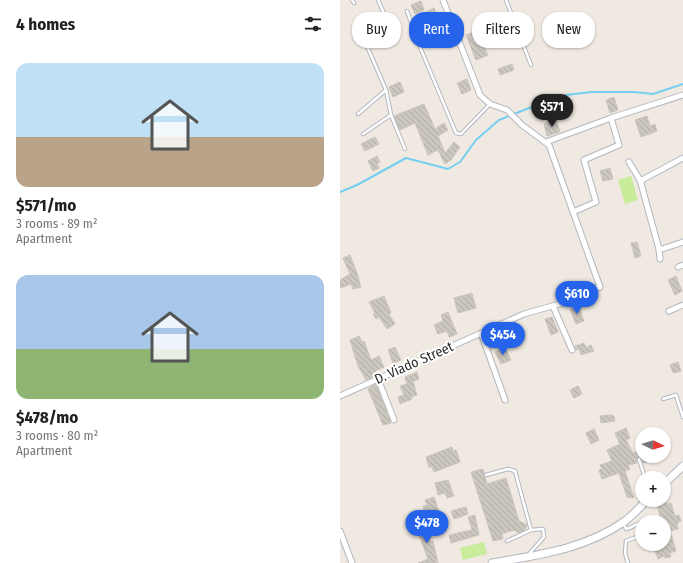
<!DOCTYPE html>
<meta charset="utf-8">
<style>
:root{--surface:#fff;--page:#f6f6f6;--text:#202124;--muted:#757577;--accent:#2563eb}
body{margin:0;font-family:"Fira Sans Condensed",sans-serif;background:var(--page);color:var(--text);height:100vh;display:flex;flex-direction:column;font-size:15px;white-space:nowrap}
*{box-sizing:border-box;margin:0}
p{font-size:13px;color:var(--muted)}
.icon{flex:none;width:22px;height:22px;fill:none;stroke:currentColor;stroke-width:2;stroke-linecap:round;stroke-linejoin:round}
.map{position:relative;flex:1;overflow:hidden}
.drawer{display:flex;flex-direction:column;background:var(--surface);width:340px}
.drawer>*{flex:none}
.banner{position:absolute;left:12px;top:12px;width:271px;height:36px;display:flex;gap:8px}
.needle{width:26px;rotate:95deg}
.fabs{position:absolute;left:295px;top:427px;display:grid;gap:8px}
.fabs a{display:grid;place-items:center;width:36px;height:36px;border-radius:50%;background:var(--surface);box-shadow:0 1px 3px #0004;font-size:20px}
.price{position:absolute;translate:-50% -34px;padding:0 9px;border-radius:14px;background:var(--accent);color:#fff;font-size:13px;line-height:26px;filter:drop-shadow(0 1px 2px #0008)}
.price::after{content:'';position:absolute;left:50%;top:24px;width:12px;height:9px;margin-left:-6px;background:inherit;clip-path:polygon(0 0,100% 0,50% 100%)}
.price.on{background:#222;color:#fff}
ul{padding:0;list-style:none}
li{display:grid;align-content:center;gap:8px;height:212px;padding:0 16px}
li span{display:grid;place-items:center;height:124px;border-radius:12px;color:#555}
li>.icon{margin-inline-start:auto}
span .icon{width:72px;height:72px;fill:#fffc;stroke-width:1}
li b{font-size:17px}
h2{display:flex;justify-content:space-between;align-items:center;height:48px;padding:0 16px;font-size:17px}
.chip{padding:0 14px;border-radius:16px;background:var(--surface);box-shadow:0 1px 3px #0004;font-size:14px;line-height:36px}
.chip.on{background:var(--accent);color:#fff}
main{display:flex;flex:1;min-height:0}
.map>svg:first-child{display:block}
.pitch{fill:#c9ec9a}
.lines{fill:none;stroke-linecap:round;stroke-linejoin:round}
.stream{stroke:#75cff0;stroke-width:2}
.building{fill:url(#building-back-hatch);stroke:#cbc5ba}
.lane-casing{stroke:#b4b7c1;stroke-width:4.5}
.street-casing{stroke:#b4b7c1;stroke-width:7}
.secondary-casing{stroke:#b4b7c1;stroke-width:9}
.lane{stroke:#fff;stroke-width:2.5}
.street{stroke:#fff;stroke-width:5}
.secondary{stroke:#fff;stroke-width:7}
.labels{text-anchor:middle;dominant-baseline:central;stroke-width:4;stroke-linejoin:round;paint-order:stroke}
.street-label{font-size:14px;fill:#2e2e2e;stroke:#fff}
</style>
<main>
<section class="drawer">
<h2>4 homes<svg class="icon" aria-label="filters" viewBox="0 0 24 24"><path d="M4 7h16M4 17h16"/><circle cx="9" cy="7" r="2"/><circle cx="15" cy="17" r="2"/></svg></h2>
<ul>
<li><span style="background:linear-gradient(#bfe0f5 60%,#b9a48a 0)"><svg class="icon" aria-label="home" viewBox="0 0 24 24"><path d="M3 11l9-7 9 7M6 9v11h12V9"/></svg></span><div><b>$571/mo</b><p>3 rooms · 89 m²</p><p>Apartment</p></div></li>
<li><span style="background:linear-gradient(#a9c7e8 60%,#8fb573 0)"><svg class="icon" aria-label="home" viewBox="0 0 24 24"><path d="M3 11l9-7 9 7M6 9v11h12V9"/></svg></span><div><b>$478/mo</b><p>3 rooms · 80 m²</p><p>Apartment</p></div></li>
</ul>
</section>
<div class="map">
<svg width="343" height="563" viewBox="0 0 343 563">
<defs>
<pattern id="building-back-hatch" width="6" height="6" patternUnits="userSpaceOnUse"><rect width="6" height="6" fill="#cbc7bf"/><path d="M-1 5l2 2M0 0l6 6M5-1l2 2" fill="none" stroke="#afaba4"/></pattern>
</defs>
<rect width="100%" height="100%" fill="#efe9e1"/>
<g class="pitch">
<path d="M291,176L298,200L285,204L278,180Z"/>
<path d="M144,542L147,554L123,560L120,548Z"/>
</g>
<g class="lines">
<path class="stream" d="M0,192L17,185L66,158L108,169L120,162L136,140L159,120L189,108L226,95L251,92H294L313,94L343,84"/>
</g>
<g class="building">
<path d="M81,1L84,10L75,14L71,5Z"/>
<path d="M94,8L97,16L90,20L86,12Z"/>
<path d="M137,31L148,55L136,60L126,35Z"/>
<path d="M172,64L174,70L160,75L158,69Z"/>
<path d="M127,79L131,90L122,94L117,83Z"/>
<path d="M60,82L64,92L53,97L49,87Z"/>
<path d="M274,97L278,110L270,113L266,100Z"/>
<path d="M84,104L95,129L104,123L108,130L98,136L105,153L114,142L120,147L111,160L105,164L98,150L88,155L75,123L60,130L54,116Z"/>
<path d="M307,116L310,126L315,124L317,131L301,137L295,120Z"/>
<path d="M216,120L220,132L207,136L204,124Z"/>
<path d="M35,137L39,144L25,151L21,144Z"/>
<path d="M37,156L40,162L37,163L39,168L33,171L28,161Z"/>
<path d="M270,168L273,179L263,181L260,171Z"/>
<path d="M297,242L301,256L295,258L291,243Z"/>
<path d="M10,255L17,273L21,287L13,289L11,284L0,288V280L10,274L3,258Z"/>
<path d="M336,276L342,291L335,295L328,280Z"/>
<path d="M132,293L136,308L118,313L114,298Z"/>
<path d="M44,296L51,313L49,314L55,324L47,329L39,317L36,319L33,314L35,313L29,302Z"/>
<path d="M238,306L244,321L236,324L230,309Z"/>
<path d="M108,312L117,334L109,337L107,331L98,334L94,325L103,321L101,315Z"/>
<path d="M212,317L218,332L211,335L205,319Z"/>
<path d="M19,336L22,342L24,341L31,360L39,356L44,367L35,371L37,375L26,380L18,366L10,340Z"/>
<path d="M244,343L246,348L251,345L254,351L241,355L239,349L236,350L235,346Z"/>
<path d="M55,347L61,360L53,363L48,350Z"/>
<path d="M165,348L171,360L161,364L155,352Z"/>
<path d="M338,362L341,371L333,373L330,365Z"/>
<path d="M77,372L79,379L73,381L77,395L71,397L72,399L60,404L58,397L64,395L60,386L67,384L65,377Z"/>
<path d="M36,384L50,421L51,423L43,425L28,389Z"/>
<path d="M238,386L242,394L234,398L230,390Z"/>
<path d="M270,415L274,416L275,421L261,423L260,416Z"/>
<path d="M286,428L290,438L286,440L293,453L302,449V456L320,457L303,463L301,457L299,456L296,459L297,463L288,465L290,469L285,471L294,498L287,497L279,473L262,479L259,470L262,469L260,465L272,461L267,450L280,444L275,433Z"/>
<path d="M254,429L259,440L251,444L246,433Z"/>
<path d="M112,447L113,451L116,450L120,462L94,472L92,467H89L86,457Z"/>
<path d="M143,469L147,484L166,478L179,521L187,525L185,530L179,533L174,530L162,534L163,539L153,541L131,472Z"/>
<path d="M108,480L114,496L107,498L105,493L98,495L95,483Z"/>
<path d="M94,497L99,512L86,516L83,506L87,505L85,500Z"/>
<path d="M320,500L321,503L326,502L327,504L331,503L335,516L339,515L341,521L337,523L338,529L330,531L336,551L330,553L331,557L325,558L324,556L318,559L314,548L324,544V518L321,519L316,502Z"/>
<path d="M126,507L128,514L114,519L111,511Z"/>
<path d="M135,515L139,535L111,543L109,535L132,530L128,517Z"/>
<path d="M83,521L90,542L93,541L98,563H78L88,559L75,524Z"/>
</g>
<g class="lines">
<g class="lane-casing">
<g id="lane">
<path d="M12,0L14,3"/>
<path d="M38,0L47,20L25,36L24,39L46,90L51,115L65,149"/>
<path d="M166,0L191,65"/>
<path d="M67,11L80,47L116,133L121,134L150,104"/>
<path d="M18,114L46,90"/>
<path d="M23,134L51,115"/>
<path d="M323,399L336,395L343,417"/>
<path d="M299,459L305,478"/>
<path d="M146,475L168,469L175,471L191,530"/>
<path d="M283,523L286,529C293,528 299,521 306,522"/>
<path d="M167,541L191,530L203,529L204,537L189,554"/>
<path d="M288,563L285,553L286,541L302,535"/>
</g>
</g>
<g class="street-casing">
<g id="street">
<path d="M206,142L271,118"/>
<path d="M289,162L300,180L319,249L320,259"/>
<path d="M300,181L343,158"/>
<path d="M233,212L256,202L244,160L279,145L271,118L343,95"/>
<path d="M319,250L343,242"/>
<path d="M338,267L343,265"/>
<path d="M213,306L232,350"/>
<path d="M329,311L343,305"/>
<path d="M141,333L165,400"/>
<path d="M38,379L54,420"/>
<path d="M0,396L184,314L230,301L260,287L209,145L182,125L167,110L150,104L140,95L103,0"/>
<path d="M0,531L12,563"/>
</g>
</g>
<g class="secondary-casing">
<g id="secondary">
<path d="M324,484L343,466"/>
<path d="M152,563C198,555 246,549 285,521C293,515 300,507 307,500"/>
</g>
</g>
<use href="#lane" class="lane"/>
<use href="#street" class="street"/>
<use href="#secondary" class="secondary"/>
</g>
<g class="labels">
<g class="street-label">
<text transform="translate(74 363) rotate(-24)">D. Viado Street</text>
</g>
</g>
</svg>
<div class="fabs">
<a><svg class="needle" viewBox="-14 -14 28 28"><path d="M0-13l5 13h-10z" fill="#e53935"/><path d="M0 13l5-13h-10z" fill="#757577"/></svg></a>
<a>+</a>
<a>−</a>
</div>
<b class="price on" style="left:212px;top:128px">$571</b>
<b class="price" style="left:237px;top:315px">$610</b>
<b class="price" style="left:163px;top:356px">$454</b>
<b class="price" style="left:87px;top:544px">$478</b>
<div class="banner">
<a class="chip">Buy</a>
<a class="chip on">Rent</a>
<a class="chip">Filters</a>
<a class="chip">New</a>
</div>
</div>
</main>
